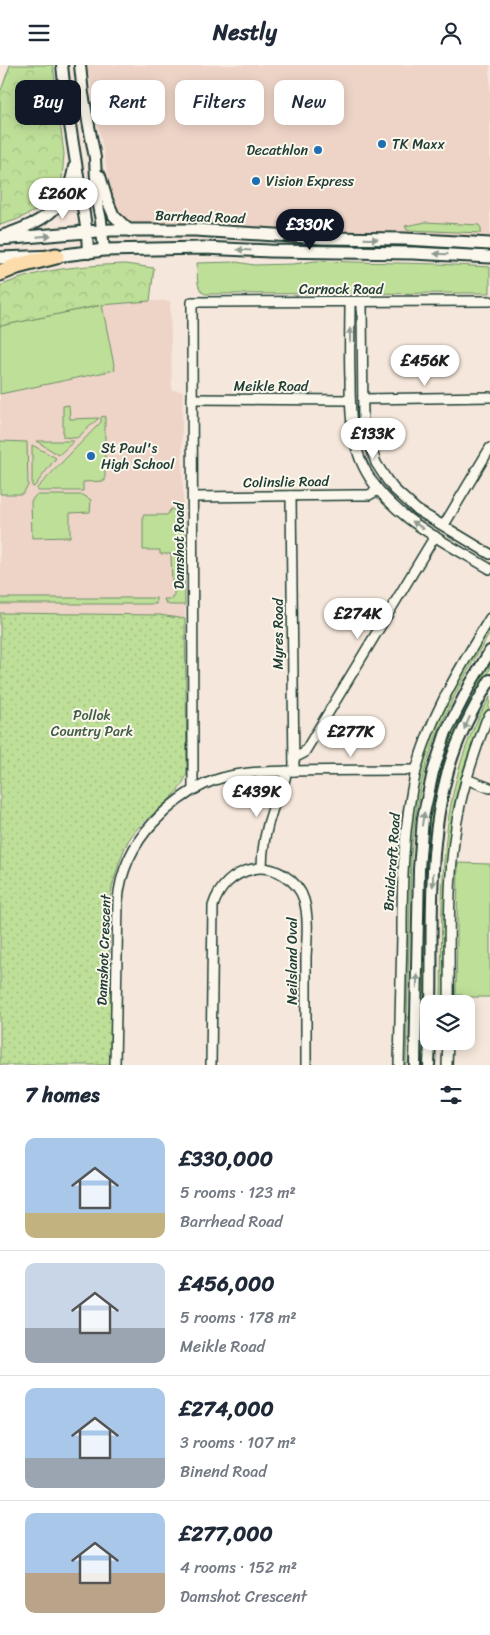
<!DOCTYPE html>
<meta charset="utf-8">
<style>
:root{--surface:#fff;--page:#f2f2f3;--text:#1f2937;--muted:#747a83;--line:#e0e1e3;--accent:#111827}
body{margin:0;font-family:Sriracha,sans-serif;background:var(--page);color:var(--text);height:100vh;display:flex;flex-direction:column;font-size:19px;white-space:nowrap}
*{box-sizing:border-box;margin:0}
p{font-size:16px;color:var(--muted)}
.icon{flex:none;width:28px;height:28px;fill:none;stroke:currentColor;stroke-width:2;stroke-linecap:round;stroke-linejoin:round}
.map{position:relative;height:1000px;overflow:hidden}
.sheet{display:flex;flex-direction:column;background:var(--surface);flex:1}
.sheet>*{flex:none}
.banner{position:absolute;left:15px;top:15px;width:460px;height:45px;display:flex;gap:10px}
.buttons{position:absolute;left:420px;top:930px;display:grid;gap:10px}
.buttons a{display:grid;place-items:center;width:55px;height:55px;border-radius:10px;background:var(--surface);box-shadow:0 2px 12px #0003;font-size:25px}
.price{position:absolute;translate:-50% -42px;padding:0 11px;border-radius:18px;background:#fff;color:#222;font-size:16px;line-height:32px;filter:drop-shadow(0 1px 2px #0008)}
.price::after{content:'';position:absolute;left:50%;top:30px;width:15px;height:11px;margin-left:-8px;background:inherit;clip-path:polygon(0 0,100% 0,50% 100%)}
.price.active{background:var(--accent);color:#fff}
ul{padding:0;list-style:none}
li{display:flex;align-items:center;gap:15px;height:125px;padding:0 25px}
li+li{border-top:1px solid var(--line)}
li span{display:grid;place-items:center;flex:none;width:140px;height:100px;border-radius:10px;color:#555}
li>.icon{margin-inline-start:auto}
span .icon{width:60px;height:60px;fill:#fffc;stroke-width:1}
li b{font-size:21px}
h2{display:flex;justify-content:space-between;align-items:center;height:60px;padding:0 25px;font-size:21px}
.pill{padding:0 18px;border-radius:10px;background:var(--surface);box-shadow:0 2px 12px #0003;font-size:18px;line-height:45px}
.pill.active{background:var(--accent);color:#fff}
header{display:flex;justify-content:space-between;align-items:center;height:65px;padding:0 25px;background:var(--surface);font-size:22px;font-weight:800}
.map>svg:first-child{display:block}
.built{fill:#eed4c7}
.green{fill:#bedf98;stroke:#6e8e66}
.forest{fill:url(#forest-crowns);stroke:#6e8e66}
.park{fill:url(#park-dots);stroke:#6e8e66}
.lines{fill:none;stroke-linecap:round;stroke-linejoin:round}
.minor-casing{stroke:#1f3d34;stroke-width:12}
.tertiary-casing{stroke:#1f3d34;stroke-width:14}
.secondary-casing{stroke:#1f3d34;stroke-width:15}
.motorway-casing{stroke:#1f3d34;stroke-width:19}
.minor{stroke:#fbf7ec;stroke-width:9}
.tertiary{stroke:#fbf7ec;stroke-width:10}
.secondary{stroke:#fbf7ec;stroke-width:11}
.motorway{stroke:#fddcac;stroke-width:15}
.oneway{fill:#8d9a90}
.poi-dot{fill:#1f6fb2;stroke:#fbf7ec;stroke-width:2}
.labels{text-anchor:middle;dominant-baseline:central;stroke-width:4;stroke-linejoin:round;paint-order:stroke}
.poi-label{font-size:14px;fill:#1f3d34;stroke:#fbf7ec;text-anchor:start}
.street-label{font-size:14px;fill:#1f3d34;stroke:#fbf7ec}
.park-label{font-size:14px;fill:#3f5d48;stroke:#fbf7ec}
</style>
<header><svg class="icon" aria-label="menu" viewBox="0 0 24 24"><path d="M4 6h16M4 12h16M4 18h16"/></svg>Nestly<svg class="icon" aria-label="person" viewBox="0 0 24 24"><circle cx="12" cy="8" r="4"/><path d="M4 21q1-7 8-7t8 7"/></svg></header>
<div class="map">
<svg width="490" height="1000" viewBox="0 0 490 1000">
<defs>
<pattern id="forest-crowns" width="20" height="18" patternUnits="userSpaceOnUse" patternTransform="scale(1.25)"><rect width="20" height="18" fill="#bedf98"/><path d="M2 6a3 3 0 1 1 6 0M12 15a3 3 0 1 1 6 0" fill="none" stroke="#a3c084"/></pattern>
<pattern id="park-dots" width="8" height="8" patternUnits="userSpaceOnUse" patternTransform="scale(1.25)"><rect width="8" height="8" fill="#bedf98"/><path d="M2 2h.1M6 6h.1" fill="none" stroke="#a3c084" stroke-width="1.8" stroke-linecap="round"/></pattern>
</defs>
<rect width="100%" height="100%" fill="#f5e7db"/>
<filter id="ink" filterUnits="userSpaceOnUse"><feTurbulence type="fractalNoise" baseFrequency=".02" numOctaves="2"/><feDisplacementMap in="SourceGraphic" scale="10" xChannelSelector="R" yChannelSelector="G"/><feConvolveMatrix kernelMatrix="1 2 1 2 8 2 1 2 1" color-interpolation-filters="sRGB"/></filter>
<g filter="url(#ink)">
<g class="built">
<path d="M87,0H490V176L314,168L297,164L258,165L142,161L130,157L121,151L115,141L112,133Z"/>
<path d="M150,236H170L172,325L183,326L182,365L185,554L160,550L0,548V261L102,240Z"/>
</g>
<g class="green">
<path d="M426,157L479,160L481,163V168L407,165L405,161Z"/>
<path d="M315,196L439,199L490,202V228L205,229C195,224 198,209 197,198L236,197L254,200L293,199Z"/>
<path d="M102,240L115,305L0,329V261Z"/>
<path d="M69,340L70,354L99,353L77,373L63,372V341Z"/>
<path d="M105,351V416L83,417V426H37V423L101,357V352Z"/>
<path d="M0,376L27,377L28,421L22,429H0Z"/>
<path d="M74,376L59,390L36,376Z"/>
<path d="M32,380L56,393L34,422L32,421Z"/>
<path d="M36,430H83L91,435L90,447L70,448V472L32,473L31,436Z"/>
<path d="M171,444L179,446L184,459L185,540H169L165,537L164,534H172V531H174V519H172L171,489H160V485H143V450H167Z"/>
<rect x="0" y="533" width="156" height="6"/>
<path d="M490,561V568C462,614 434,664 422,717C416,742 413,767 411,792L406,1000H403C404,956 404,911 405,867C406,804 408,742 428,682C443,639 466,600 490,561Z"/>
<path d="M490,596V604L472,637L458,665L428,825L425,997L423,1000L421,998C422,949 423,899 424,850C424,816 425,783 429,751C437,695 460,643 490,596Z"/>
<path d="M490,632C490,649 477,666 471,682C464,700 458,721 454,740C442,805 446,874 445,939H441C443,836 434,724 490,632Z"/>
<path d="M458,798L490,799V932H463L462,930H456Z"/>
</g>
<g class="forest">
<path d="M10,0H53L64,89L62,114L47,134L35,146L16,155L0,160V28Z"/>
<path d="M125,199L154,203L150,236L102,240L0,261V221C42,203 80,201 125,199Z"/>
</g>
<path class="park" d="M0,548L160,550L185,554L187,708C179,737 140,751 126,780C120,795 114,812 111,828C109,839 110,851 110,862C108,908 113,954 111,1000H0Z"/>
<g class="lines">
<g class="minor-casing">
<g id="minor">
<path d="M350,238C350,263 349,288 350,314C350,378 356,413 409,454C434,473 463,488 490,504"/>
<path d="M362,238L363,359L376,398L387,415L394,424L417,445L490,489"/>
<path d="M192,334L350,335"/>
<path d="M363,334L490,332"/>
<path d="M291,431L294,706"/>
<path d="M193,432L355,430H369L378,425"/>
<path d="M444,460L490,383"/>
<path d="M294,693L304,688L435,471"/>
<path d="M466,714L490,723"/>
<path d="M193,724L192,237L490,236"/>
<path d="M262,802C262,781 266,763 273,743C278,731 286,719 286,706"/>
<path d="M449,939C450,873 446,805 460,740C466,711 476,684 486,656L490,650"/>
<path d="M115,1000L118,836C120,807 133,779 153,758C168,742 185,728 205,719C233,706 264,707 294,706C335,705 376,705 416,705"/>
<path d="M211,1000L213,841C219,822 233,808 253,804C273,799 298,815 304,835C309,853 307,874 306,892C306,928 306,964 306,1000"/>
<path d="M399,1000C400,957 401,914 402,871C402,816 403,760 416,706C430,651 461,601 490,553"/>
<path d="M447,1000L448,976"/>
</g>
</g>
<g class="tertiary-casing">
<g id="tertiary">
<path d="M62,0L65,28L87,168L88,188"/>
<path d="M80,0L83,29L95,93L97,136L101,155L104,185"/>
<path d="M100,111L107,135L114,151L130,166"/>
<path d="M1,171C39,159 68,145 74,102"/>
<path d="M431,939C433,858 426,771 452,693C461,666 475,640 490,615"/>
<path d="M415,1000L419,804L423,753L433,707L446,667L471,618L490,586"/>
<path d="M429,1000L430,976"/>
</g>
</g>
<g class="secondary-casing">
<g id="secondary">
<path d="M0,174L111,165H195L323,173L405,174L490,179"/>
<path d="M0,193L56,191L104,185L204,183L270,186L413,188L490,192"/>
</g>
</g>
<g class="motorway-casing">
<path id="motorway" d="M0,208L17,201L56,191"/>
</g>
<use href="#minor" class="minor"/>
<use href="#tertiary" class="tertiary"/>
<use href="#secondary" class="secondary"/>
<use href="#motorway" class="motorway"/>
</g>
<defs><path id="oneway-solid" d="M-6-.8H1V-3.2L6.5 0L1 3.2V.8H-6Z" transform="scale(1.25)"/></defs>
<g class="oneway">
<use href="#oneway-solid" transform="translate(44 171) rotate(-5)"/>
<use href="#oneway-solid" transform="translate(371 174) rotate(1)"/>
<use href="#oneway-solid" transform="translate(244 185) rotate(-177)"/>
<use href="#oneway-solid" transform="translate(441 189) rotate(-178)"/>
<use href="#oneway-solid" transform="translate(350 270) rotate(-90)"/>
<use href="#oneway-solid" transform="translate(418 460) rotate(-147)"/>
<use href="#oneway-solid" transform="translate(467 658) rotate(114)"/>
<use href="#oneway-solid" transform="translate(423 754) rotate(-81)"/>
<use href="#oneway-solid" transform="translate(433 815) rotate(91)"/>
<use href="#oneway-solid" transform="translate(417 916) rotate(-89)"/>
</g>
</g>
<g class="poi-dot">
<circle cx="382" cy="79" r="5"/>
<circle cx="318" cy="85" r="5"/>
<circle cx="256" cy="116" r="5"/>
<circle cx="91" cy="391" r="5"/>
</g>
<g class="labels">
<g class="poi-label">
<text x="392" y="79">TK Maxx</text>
<text x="308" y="85" text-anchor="end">Decathlon</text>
<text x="266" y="116">Vision Express</text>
<text x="101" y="383">St Paul's<tspan x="101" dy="16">High School</tspan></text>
</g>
<g class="street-label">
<text transform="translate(200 152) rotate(2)">Barrhead Road</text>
<text x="341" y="224">Carnock Road</text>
<text x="271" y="321">Meikle Road</text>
<text transform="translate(286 417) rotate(-1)">Colinslie Road</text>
<text transform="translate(179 481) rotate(-90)">Damshot Road</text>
<text transform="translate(278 569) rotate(-90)">Myres Road</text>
<text transform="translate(392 797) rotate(-86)">Braidcraft Road</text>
<text transform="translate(104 885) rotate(-88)">Damshot Crescent</text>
<text transform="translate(292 896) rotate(-90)">Neilsland Oval</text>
</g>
<g class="park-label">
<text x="92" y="650">Pollok<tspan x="92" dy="16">Country Park</tspan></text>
</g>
</g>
</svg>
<div class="buttons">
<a><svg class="icon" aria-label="layers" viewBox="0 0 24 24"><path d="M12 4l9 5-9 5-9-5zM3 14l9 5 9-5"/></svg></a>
</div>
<b class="price" style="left:63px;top:155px">£260K</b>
<b class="price active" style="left:310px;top:186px">£330K</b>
<b class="price" style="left:425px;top:322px">£456K</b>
<b class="price" style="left:373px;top:395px">£133K</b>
<b class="price" style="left:358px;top:575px">£274K</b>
<b class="price" style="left:351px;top:693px">£277K</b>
<b class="price" style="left:257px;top:753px">£439K</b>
<div class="banner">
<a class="pill active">Buy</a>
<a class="pill">Rent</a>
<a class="pill">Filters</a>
<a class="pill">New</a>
</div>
</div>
<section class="sheet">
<h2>7 homes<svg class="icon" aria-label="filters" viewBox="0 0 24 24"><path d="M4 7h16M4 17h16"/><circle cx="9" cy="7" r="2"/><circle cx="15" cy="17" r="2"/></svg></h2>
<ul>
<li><span style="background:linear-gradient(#a9c7e8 75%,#c2b280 0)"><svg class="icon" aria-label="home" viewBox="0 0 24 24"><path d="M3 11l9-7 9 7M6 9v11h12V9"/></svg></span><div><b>£330,000</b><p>5 rooms · 123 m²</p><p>Barrhead Road</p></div></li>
<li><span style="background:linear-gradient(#c9d6e8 65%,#9aa5b1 0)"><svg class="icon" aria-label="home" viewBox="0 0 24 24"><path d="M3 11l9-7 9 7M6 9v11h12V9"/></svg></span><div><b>£456,000</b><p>5 rooms · 178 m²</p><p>Meikle Road</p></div></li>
<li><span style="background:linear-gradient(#a9c7e8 70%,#9aa5b1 0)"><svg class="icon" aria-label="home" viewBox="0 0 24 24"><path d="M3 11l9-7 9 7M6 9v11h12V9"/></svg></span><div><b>£274,000</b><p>3 rooms · 107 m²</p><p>Binend Road</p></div></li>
<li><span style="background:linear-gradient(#a9c7e8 60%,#b9a48a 0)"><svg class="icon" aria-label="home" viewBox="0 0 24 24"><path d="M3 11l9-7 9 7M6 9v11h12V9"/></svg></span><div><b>£277,000</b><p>4 rooms · 152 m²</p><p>Damshot Crescent</p></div></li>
</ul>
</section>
